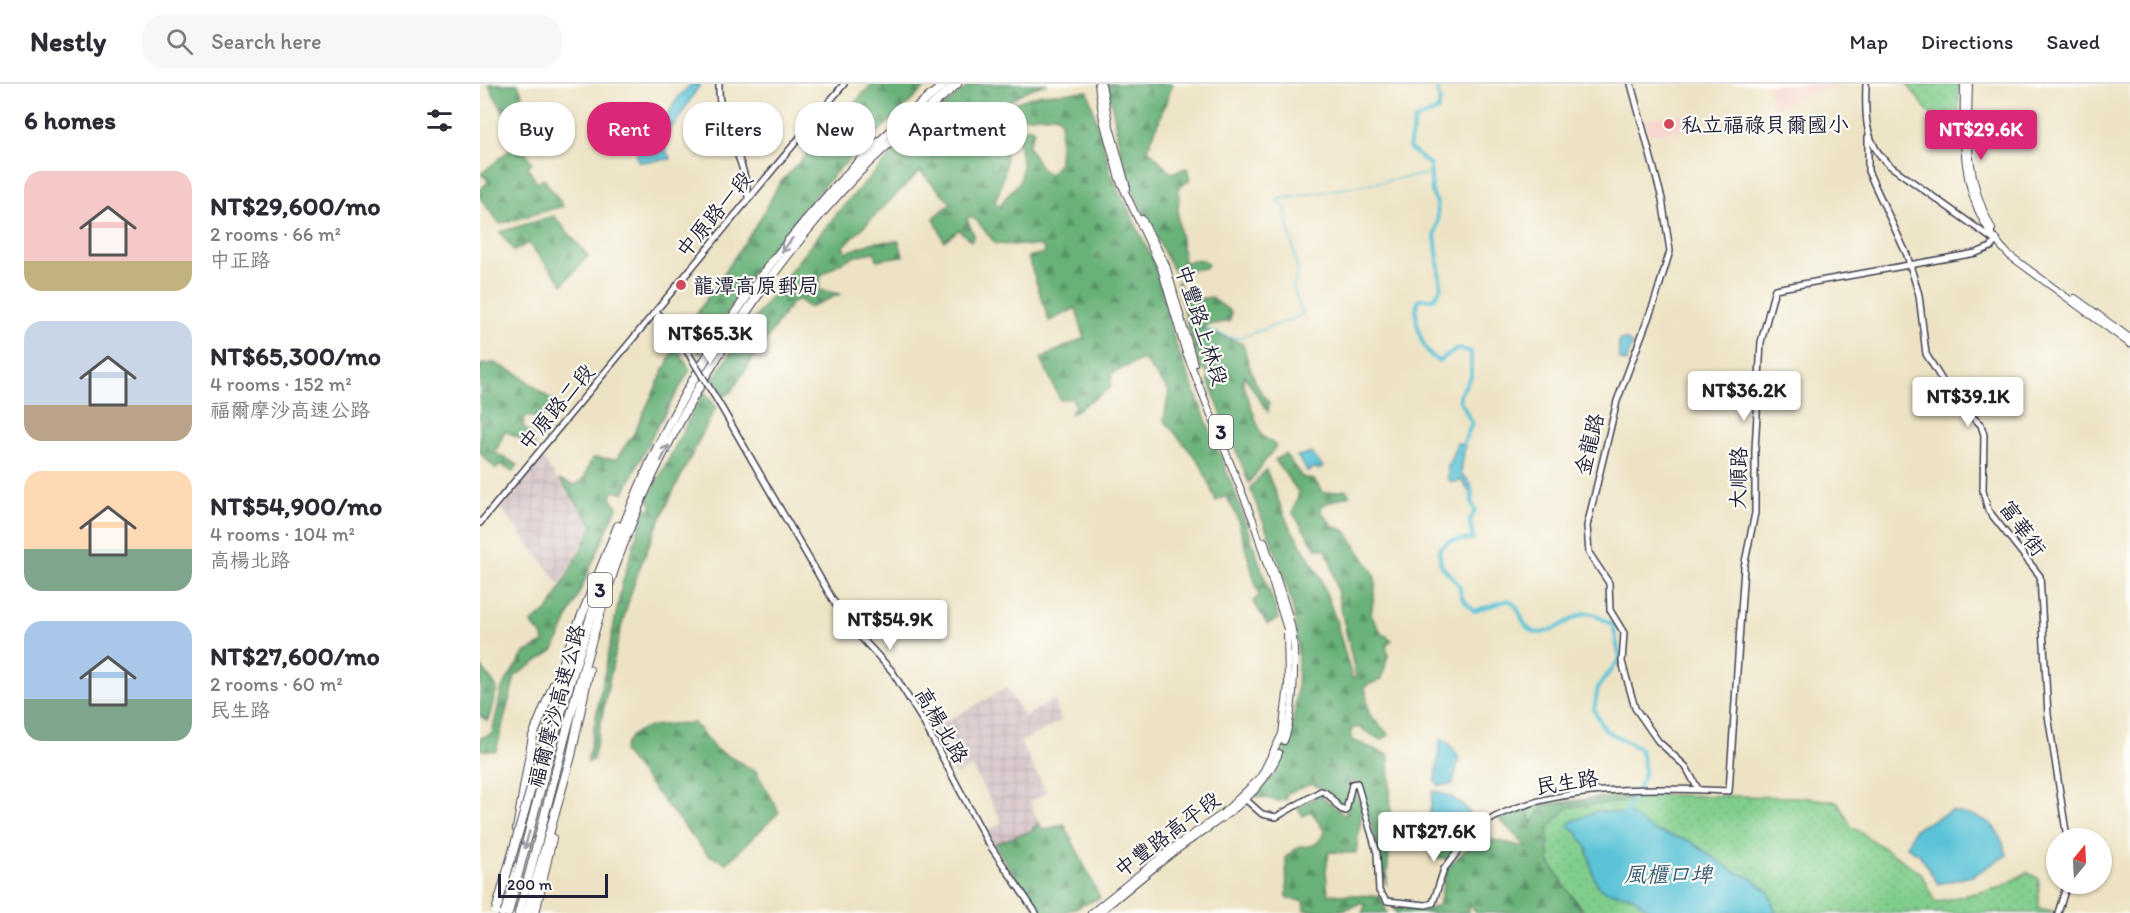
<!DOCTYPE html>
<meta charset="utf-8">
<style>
:root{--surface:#fff;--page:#f7f7f7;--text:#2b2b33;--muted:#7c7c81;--line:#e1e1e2;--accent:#db2777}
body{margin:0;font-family:Itim,"LXGW WenKai TC",sans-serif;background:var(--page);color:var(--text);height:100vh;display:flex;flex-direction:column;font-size:22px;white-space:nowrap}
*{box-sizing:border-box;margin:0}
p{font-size:20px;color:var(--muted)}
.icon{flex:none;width:33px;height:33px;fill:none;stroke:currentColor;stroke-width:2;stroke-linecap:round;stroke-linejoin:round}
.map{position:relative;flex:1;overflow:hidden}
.details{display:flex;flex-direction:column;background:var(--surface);width:480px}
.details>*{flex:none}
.guide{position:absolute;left:18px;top:18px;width:570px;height:54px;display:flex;gap:12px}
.needle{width:39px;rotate:18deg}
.controls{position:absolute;left:1566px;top:744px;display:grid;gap:12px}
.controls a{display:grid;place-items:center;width:66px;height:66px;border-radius:50%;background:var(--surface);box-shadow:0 2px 4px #0004;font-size:30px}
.scale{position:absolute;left:18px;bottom:15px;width:110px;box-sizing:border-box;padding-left:6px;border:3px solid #22223b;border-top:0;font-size:16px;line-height:21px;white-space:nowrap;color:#22223b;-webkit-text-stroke:4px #fdfcf7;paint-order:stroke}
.price{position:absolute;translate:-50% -51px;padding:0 14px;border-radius:6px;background:#fff;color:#222;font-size:20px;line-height:39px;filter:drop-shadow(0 2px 3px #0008)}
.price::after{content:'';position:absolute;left:50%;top:36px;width:18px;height:14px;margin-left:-9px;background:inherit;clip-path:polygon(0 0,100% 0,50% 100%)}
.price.active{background:var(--accent);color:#fff}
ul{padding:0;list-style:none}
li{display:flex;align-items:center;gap:18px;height:150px;padding:0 24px}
li span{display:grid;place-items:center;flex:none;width:168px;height:120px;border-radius:18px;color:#555}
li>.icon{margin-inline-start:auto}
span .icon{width:72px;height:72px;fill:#fffc;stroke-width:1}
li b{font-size:26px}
h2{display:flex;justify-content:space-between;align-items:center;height:72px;padding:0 24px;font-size:26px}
.chip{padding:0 21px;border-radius:24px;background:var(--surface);box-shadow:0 2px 4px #0004;font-size:21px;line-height:54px}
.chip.active{background:var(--accent);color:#fff}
header{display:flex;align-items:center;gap:36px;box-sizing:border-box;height:84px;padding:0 30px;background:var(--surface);border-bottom:2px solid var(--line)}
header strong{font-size:28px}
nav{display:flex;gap:33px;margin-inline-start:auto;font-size:21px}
.search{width:420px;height:54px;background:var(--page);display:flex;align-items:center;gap:15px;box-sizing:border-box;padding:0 21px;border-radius:24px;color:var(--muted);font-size:22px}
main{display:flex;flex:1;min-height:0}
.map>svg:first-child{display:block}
.built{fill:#f7d0ca}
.industrial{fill:url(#industrial-grid)}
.grass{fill:url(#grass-dots);stroke:#527864;stroke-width:1.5}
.forest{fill:url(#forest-firs);stroke:#456a5a;stroke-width:1.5}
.water{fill:#5ac3d7;stroke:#3e7289;stroke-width:1.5}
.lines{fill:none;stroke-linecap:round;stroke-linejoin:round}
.stream{stroke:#5ac3d7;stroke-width:1.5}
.canal{stroke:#5ac3d7;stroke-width:4}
.tertiary-casing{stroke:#403f50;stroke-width:8}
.secondary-casing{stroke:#403f50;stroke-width:8}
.primary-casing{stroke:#403f50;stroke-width:8}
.motorway-casing{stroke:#403f50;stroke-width:10}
.tertiary{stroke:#fff;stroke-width:5}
.secondary{stroke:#fff;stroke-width:6}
.primary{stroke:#fff;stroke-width:6}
.motorway{stroke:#fff;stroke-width:8}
.tertiary-bridge-casing{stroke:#403f50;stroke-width:8;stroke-linecap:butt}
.motorway-bridge-casing{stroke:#403f50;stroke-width:10;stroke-linecap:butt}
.tertiary-bridge{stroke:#fff;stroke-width:5}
.motorway-bridge{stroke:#fff;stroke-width:8}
.oneway{stroke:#9c9ca7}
.poi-dot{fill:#d1495b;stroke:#fdfcf7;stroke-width:2}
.labels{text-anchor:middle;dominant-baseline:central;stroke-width:4.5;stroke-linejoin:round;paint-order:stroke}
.shield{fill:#fdfcf7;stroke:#646373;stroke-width:1.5}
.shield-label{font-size:20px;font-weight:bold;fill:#22223b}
.poi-label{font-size:21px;fill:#22223b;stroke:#fdfcf7;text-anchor:start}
.street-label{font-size:21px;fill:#22223b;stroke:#fdfcf7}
.water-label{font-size:22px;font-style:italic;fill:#365a72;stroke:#fdfcf7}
</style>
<header>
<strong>Nestly</strong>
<div class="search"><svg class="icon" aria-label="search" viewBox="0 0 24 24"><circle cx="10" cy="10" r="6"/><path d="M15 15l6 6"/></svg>Search here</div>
<nav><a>Map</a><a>Directions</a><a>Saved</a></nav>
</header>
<main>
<section class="details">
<h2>6 homes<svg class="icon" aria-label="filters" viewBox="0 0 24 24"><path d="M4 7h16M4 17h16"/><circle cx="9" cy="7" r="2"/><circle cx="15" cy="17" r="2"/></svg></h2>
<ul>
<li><span style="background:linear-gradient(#f6c9c9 75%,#c2b280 0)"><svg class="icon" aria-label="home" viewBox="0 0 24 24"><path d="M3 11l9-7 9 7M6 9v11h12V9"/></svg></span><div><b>NT$29,600/mo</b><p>2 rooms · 66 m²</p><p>中正路</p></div></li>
<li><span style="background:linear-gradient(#c9d6e8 70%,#b9a48a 0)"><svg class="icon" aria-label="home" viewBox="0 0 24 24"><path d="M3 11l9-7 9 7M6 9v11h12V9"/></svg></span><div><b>NT$65,300/mo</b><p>4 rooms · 152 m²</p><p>福爾摩沙高速公路</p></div></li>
<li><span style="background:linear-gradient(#ffd9b3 65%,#7fa58c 0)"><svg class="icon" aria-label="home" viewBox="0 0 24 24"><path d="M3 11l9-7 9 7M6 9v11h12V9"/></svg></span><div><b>NT$54,900/mo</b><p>4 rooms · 104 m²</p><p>高楊北路</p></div></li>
<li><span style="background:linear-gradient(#a9c7e8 65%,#7fa58c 0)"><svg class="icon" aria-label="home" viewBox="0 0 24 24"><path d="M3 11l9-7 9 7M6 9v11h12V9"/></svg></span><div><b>NT$27,600/mo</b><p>2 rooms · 60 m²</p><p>民生路</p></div></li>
</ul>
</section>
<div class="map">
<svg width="1650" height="829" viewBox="0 0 1650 829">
<defs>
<pattern id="industrial-grid" width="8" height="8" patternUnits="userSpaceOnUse" patternTransform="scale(1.5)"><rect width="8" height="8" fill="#d2bec2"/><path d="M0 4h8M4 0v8" fill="none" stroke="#b4a3a8"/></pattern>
<pattern id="grass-dots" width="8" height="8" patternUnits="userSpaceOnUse" patternTransform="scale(1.5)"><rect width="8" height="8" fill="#81ce8c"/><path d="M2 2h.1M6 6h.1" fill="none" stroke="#6fb17a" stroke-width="1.8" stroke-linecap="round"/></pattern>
<pattern id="forest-firs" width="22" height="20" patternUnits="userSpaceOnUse" patternTransform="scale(1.5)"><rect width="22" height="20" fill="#68b178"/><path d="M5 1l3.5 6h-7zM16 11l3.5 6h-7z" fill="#559064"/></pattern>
</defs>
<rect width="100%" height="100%" fill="#fdfcf7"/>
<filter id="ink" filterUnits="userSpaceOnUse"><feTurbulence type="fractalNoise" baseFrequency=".0167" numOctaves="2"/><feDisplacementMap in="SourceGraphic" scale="12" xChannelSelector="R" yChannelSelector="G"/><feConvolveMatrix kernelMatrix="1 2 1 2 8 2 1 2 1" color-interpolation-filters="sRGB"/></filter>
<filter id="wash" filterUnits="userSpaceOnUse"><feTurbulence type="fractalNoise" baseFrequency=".008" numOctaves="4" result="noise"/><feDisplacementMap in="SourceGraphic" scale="24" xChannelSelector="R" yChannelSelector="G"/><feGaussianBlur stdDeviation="1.35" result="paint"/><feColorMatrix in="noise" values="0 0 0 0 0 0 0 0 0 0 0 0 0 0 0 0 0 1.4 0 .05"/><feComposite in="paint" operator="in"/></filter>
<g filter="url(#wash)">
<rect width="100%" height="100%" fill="#ede3c4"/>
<g class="built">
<path d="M1287,0H1358L1293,24Z"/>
<path d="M1211,29L1213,45L1168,50L1165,35Z"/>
</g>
<g class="industrial">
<path d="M60,371L111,442L80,500L19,422Z"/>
<path d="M527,604L544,633L575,615L581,637L540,658L567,709L550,717L558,738L551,747L514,760L507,748L522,738L492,683L476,691L452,645Z"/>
</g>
<g class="grass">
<path d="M1427,0H1479L1478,34L1469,40L1457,39Z"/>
<path d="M1188,711L1322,713L1358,718L1371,742L1441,789L1455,818L1522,803L1547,788L1559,795V824L1573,827V829H1105L1062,773L1048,722L1118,714Z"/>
</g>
<g class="forest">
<path d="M8,0H38L55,41L37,53Z"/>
<path d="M392,0H449L352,92L278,180L220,270L203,250L279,137L299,100Z"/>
<path d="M491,0H568C541,5 521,20 510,45C512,48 519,51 521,55C532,73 522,101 515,118L520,123C526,110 529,111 537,101C547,88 540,62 536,48L551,43L554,47L548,62L561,84L570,91L579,78L581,37L576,31L519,35L533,19L562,10L608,7L631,89L673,177L696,261L754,406L799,535L787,540L773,517L779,512L756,430L746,412L736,417L720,379L684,336L689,307L663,275L632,289L630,304L590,330L595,322L592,314L580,316L561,274L604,254L596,224L569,237L548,173L564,169L563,162L516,160L496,136L489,132L487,135L494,151L491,157L479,146L464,157L454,134L471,119L440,87L363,163L367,168L394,158L419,157L423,172L397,176L395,168C372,171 359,178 341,192L339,206L360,210L329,224L318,215L310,221L250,309L244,312L233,295C306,186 387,82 491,0Z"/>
<path d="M628,0H693L668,65L691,89L707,84L710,96L699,103L698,134L704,178L722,176L728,180L726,184L694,188L655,111L641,71Z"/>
<path d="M39,58L52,78L48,83L56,98L64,95L83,122L20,140L0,114V106L9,97L1,90Z"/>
<path d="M74,132L108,172L83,200L48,159L34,167L20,148Z"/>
<path d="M698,196L701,206L713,216L731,213L751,228L750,237L729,241L722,245L763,260C769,282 774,301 789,319L788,328L764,291L763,299L781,351L796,362L769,399L728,296L729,293L725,285H720L697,202Z"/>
<path d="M196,261L210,286L175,346L144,409L133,407L131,414L137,423L74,566L35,592L16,667L0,666V654L12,650L22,604L44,569L64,559L63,553L51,539L70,524L113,442L80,396L95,401L104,394L112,374L136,375L153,351Z"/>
<path d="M14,279L38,290L78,321L63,333H45L43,342L53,353L55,361L25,347L15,369L38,381L32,388L21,380L16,385L0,369V281Z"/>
<path d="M224,307L236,323C207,381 176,437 155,497C135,555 126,617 113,676L107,679L142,500L165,424L173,425L168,415Z"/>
<path d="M805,370L822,393L834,396L844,409L866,406L870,411L842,421L841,427L853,442L866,447L893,488L896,498L891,531L901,548L912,556L906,561L908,571L902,595L885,602L889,630L909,651L901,656L878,643L871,645L872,656L909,671L911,735L904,754L909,769L906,801L891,738L877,698L869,699L865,723L860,724L842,705L832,700L805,710L807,715L799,717L774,712C822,675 824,571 811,517C802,479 784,441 770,404L786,386L808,440L839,490L855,533L872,594L876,593L851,479L846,466L835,463L813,429L819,409L795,376Z"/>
<path d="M0,581L17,604L8,637L0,632Z"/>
<path d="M214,639L235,665L276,687L299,728L247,779L228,771L143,668C149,638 188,640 214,639Z"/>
<path d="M874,702L882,725L876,769L849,768L846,786L848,810L900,812L907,829H882L885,822L882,818C862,829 847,829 824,826L825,818L807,814L806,773L820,762C834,764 838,760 845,748L831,727L823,732L817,724L840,711L865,732Z"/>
<path d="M1149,711L1150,717L1088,723L1068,744L1069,777L1102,829H996L989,820V829H916L913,823L946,826L959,821L967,784L999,753L1047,763L1019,735L1046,724L1052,741L1062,722Z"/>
<path d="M558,738L563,746L584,740L620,814L583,829H559L514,760L551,747Z"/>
<path d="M950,739L958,742L965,753L997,743L967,775L951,773L953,761Z"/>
</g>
<g class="water">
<path d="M212,0H220L198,36C192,39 184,59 186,67C187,70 190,72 191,75L159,78L156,73L159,63L174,54L199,12Z"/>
<path d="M1145,255L1152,261L1146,278L1139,275V256Z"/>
<path d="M977,359L985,361L981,389L991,400L993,409H990L982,397L972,398L968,395V383Z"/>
<path d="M831,369L843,383L838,386L836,383L828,388L817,372Z"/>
<path d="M963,655L973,664L979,675L972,701H958L955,697L960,657Z"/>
<path d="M953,707C969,710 997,723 990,745L980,747L979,740L968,735L953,738L949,735Z"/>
<path d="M1117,727L1151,731L1174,747L1210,757L1253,787L1269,793L1288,807L1296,829H1173L1152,812L1128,808L1119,803L1114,794L1107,764L1097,748L1088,742L1091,738Z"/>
<path d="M1471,727C1506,735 1516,734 1527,771L1492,792L1458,800L1439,770L1427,763L1434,745Z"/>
</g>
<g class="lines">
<path class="stream" d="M724,245L756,255L823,231L813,203L818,188L805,124L797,116L951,89"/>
<g class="canal">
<path d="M956,0L960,16L958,26L935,36L929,64L950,81L952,109L957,119L958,136L955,151L961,203L954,215H939C931,231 941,269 959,277L979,264L991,268V293L980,310V317L992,339L982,363"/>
<path d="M991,404L992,420L995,426L990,437L993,455L969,457L959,465L961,481L979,501L982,514L994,527L1029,516C1038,521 1040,531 1044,539C1058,564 1087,534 1106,529L1113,530L1133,541L1140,575L1118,603L1114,626L1125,646L1160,665C1162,673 1165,681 1164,689C1162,705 1146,718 1146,733"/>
</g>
</g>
</g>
<g filter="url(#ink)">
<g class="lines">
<g class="tertiary-casing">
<g id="tertiary">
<path d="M239,0C237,40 267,75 268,115"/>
<path d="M1151,0L1182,115L1190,167L1175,216L1137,317L1107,442L1109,469L1129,499L1130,526L1144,549L1142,578L1155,624L1178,657L1206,683L1218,705"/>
<path d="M1386,0C1385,32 1384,58 1409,81L1515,157"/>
<path d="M1388,53V87L1427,171L1439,211L1446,270L1473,314L1501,341L1504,351L1503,407L1508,426L1560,492L1568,631L1587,754"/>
<path d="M176,227L199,254"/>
<path d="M240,321L364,535L412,587L444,639L507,757L556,829"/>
<path d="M0,439L364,0"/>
<path d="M764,714L782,730L796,733L841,707C854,710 855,726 866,727L872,700L877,699L897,769L899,807L907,817L946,821L953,819L964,785L978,767L1002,746L1003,740C1065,700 1177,703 1249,707L1264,483L1275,429V366L1281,258L1295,205L1496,169L1511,163L1517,155"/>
<path d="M1578,829L1587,800"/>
</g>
</g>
<g class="secondary-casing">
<g id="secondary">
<path d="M1484,0C1483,65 1480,122 1529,171L1650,260"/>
<path d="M1489,0C1487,54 1486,96 1512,145"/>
<path d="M1595,214L1650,254"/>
</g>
</g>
<g class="primary-casing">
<g id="primary">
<path d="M622,0L629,39L647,104"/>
<path d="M662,135L686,181L714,280"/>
<path d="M784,457C793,485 804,513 811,541C817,568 814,632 804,657"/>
<path d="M611,829L688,767L742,730L780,694L802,650L808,601L807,545L773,436L705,266L681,184L639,95L623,36L618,0"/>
<path d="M619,829C642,810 666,790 690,771C730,740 778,719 799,669"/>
</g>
</g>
<g class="motorway-casing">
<g id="motorway">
<path d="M76,617L98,548"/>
<path d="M37,745L53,652L138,442"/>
<path d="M22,829L32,780"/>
<path d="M28,829C65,686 101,539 160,402C226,248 335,105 465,0"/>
<path d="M39,829C70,715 96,598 134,486C181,348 279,191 380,87C411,56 444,28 477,0"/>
<path d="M47,829L91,672L109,586"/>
<path d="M55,829L72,754"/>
</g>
</g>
<use href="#tertiary" class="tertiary"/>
<use href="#secondary" class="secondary"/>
<use href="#primary" class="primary"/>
<use href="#motorway" class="motorway"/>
<g class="tertiary-bridge-casing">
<path id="tertiary-bridge" d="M199,254L240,321"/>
</g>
<g class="motorway-bridge-casing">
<path id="motorway-bridge" d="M16,827L76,617"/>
</g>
<use href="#tertiary-bridge" class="tertiary-bridge"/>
<use href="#motorway-bridge" class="motorway-bridge"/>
</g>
<defs><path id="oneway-shaft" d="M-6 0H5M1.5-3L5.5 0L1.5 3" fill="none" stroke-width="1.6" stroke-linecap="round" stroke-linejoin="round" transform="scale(1.5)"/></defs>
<g class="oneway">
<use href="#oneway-shaft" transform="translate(307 161) rotate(128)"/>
<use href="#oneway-shaft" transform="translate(185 369) rotate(-63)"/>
<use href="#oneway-shaft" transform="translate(47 756) rotate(105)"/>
</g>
</g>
<g class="poi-dot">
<circle cx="1189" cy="40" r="6"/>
<circle cx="201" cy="201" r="6"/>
</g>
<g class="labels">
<g class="shield">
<rect x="729" y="331" width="24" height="34" rx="4.5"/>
<rect x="108" y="489" width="24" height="34" rx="4.5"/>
</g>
<g class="shield-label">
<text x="741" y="348">3</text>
<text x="120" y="506">3</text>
</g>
<g class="poi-label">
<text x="1201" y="40">私立福祿貝爾國小</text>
<text x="213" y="201">龍潭高原郵局</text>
</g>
<g class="street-label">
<text transform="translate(234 130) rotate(-50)">中原路一段</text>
<text transform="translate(722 241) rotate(72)">中豐路上林段</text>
<text transform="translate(76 323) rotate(-50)">中原路二段</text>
<text transform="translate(1109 360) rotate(-76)">金龍路</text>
<text transform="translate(1258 394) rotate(-89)">大順路</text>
<text transform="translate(1543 444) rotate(54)">富華街</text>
<text transform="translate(76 622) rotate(-75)">福爾摩沙高速公路</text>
<text transform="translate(462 641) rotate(60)">高楊北路</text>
<text transform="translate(1087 698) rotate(-9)">民生路</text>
<text transform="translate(687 750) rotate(-37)">中豐路高平段</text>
</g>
<g class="water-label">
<text x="1188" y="790">風櫃口埤</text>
</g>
</g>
</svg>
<div class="controls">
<a><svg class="needle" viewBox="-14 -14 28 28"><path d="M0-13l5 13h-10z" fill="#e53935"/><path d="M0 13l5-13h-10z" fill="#7c7c81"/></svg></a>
</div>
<div class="scale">200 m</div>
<b class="price active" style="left:1501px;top:77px">NT$29.6K</b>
<b class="price" style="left:230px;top:281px">NT$65.3K</b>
<b class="price" style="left:1264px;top:338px">NT$36.2K</b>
<b class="price" style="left:1488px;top:344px">NT$39.1K</b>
<b class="price" style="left:410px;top:567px">NT$54.9K</b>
<b class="price" style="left:954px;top:779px">NT$27.6K</b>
<div class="guide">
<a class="chip">Buy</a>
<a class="chip active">Rent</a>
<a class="chip">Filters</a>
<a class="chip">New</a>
<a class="chip">Apartment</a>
</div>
</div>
</main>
